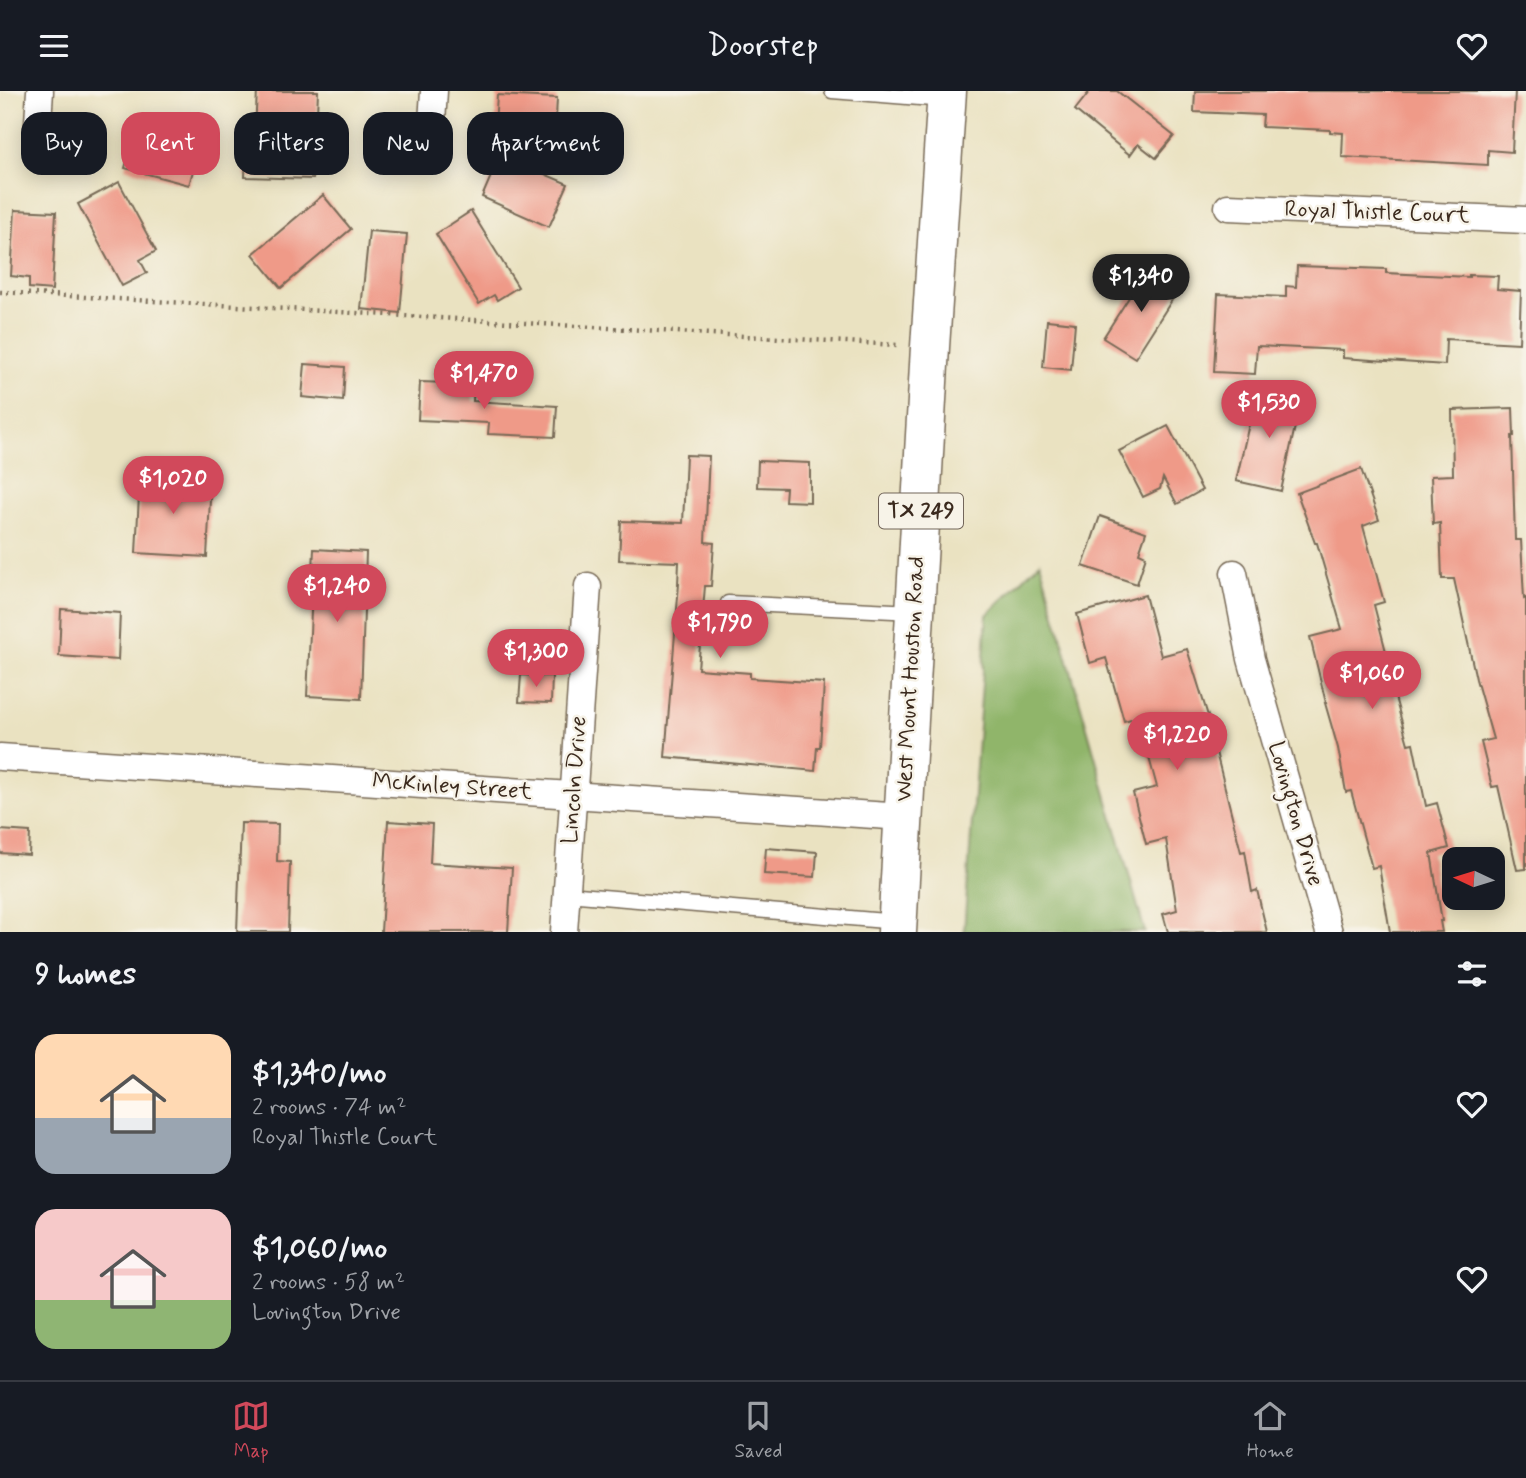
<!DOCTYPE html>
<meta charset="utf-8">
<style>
:root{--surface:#171b24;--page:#20242c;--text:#f1f3f6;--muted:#9ea1a6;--line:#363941;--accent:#d1495b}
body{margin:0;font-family:Mynerve,sans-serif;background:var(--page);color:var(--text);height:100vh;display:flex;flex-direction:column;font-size:26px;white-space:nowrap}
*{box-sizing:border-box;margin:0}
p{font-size:23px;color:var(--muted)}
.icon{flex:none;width:38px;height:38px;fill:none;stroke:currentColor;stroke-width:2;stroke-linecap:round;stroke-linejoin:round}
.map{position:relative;height:841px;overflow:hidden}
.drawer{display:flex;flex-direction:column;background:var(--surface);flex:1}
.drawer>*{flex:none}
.banner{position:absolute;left:21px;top:21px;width:700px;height:63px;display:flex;gap:14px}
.needle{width:46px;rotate:274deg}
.controls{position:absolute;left:1442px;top:756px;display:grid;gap:14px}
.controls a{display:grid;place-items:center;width:63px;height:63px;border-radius:14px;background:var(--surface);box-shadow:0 4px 18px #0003;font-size:35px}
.price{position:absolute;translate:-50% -60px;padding:0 16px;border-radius:24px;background:var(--accent);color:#fff;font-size:23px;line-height:46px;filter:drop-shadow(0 2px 4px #0008)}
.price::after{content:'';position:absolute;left:50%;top:42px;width:21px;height:16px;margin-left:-10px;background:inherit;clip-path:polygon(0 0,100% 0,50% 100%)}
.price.selected{background:#222;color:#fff}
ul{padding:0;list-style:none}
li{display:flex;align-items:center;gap:21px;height:175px;padding:0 35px}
li span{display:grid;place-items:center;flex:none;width:196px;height:140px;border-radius:21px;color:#555}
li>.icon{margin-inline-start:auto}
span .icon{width:84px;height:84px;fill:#fffc;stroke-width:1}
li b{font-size:30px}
h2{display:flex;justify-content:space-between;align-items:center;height:84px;padding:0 35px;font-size:30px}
.chip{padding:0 24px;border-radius:21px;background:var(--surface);box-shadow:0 4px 18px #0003;font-size:24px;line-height:63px}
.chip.selected{background:var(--accent);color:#fff}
header{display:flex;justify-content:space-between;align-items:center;height:91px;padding:0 35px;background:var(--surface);font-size:32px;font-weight:600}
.tabs{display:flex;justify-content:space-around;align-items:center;height:98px;border-top:2px solid var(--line);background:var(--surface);font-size:19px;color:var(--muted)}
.tabs a{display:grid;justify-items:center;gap:4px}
.tabs .selected{color:var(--accent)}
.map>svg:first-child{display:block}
.forest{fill:#90b56a;stroke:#667044;stroke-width:2}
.building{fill:#ef9a88}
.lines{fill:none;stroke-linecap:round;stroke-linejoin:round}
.lane-casing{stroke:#786a57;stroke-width:17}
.street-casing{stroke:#786a57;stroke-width:29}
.primary-casing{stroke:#786a57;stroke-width:41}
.path{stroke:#786a57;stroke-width:4.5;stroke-dasharray:2 5;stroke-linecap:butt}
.lane{stroke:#fff;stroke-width:14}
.street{stroke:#fff;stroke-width:26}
.primary{stroke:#fff;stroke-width:38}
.labels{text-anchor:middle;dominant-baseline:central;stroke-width:5;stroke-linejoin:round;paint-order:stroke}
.shield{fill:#f7f3e8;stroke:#73665b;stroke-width:2}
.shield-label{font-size:21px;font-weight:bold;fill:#3b2a1e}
.street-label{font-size:23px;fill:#3b2a1e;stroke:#f7f3e8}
</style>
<header><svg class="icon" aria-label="menu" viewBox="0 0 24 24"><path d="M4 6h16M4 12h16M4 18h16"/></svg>Doorstep<svg class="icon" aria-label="heart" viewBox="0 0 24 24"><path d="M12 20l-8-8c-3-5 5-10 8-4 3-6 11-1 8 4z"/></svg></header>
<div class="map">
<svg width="1526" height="841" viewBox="0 0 1526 841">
<rect width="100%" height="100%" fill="#f7f3e8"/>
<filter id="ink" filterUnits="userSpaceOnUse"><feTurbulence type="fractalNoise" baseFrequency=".0143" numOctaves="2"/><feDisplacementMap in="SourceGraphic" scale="14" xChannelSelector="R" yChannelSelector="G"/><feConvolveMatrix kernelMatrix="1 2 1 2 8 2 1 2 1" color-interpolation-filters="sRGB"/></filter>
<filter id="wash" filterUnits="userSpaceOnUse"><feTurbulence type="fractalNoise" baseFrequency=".00686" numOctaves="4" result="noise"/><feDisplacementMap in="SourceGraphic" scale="28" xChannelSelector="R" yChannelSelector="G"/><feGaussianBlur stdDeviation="1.57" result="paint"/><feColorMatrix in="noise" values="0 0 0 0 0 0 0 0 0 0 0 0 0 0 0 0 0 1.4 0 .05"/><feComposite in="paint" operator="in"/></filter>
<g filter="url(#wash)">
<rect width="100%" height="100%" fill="#eae2c1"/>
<path class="forest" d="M1040,471L1145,841H964L987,524Z"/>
<g id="blocks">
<g class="building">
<path d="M257,0H318L317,23H315L313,88L245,86L247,39L255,40Z"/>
<path d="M1090,0H1117L1174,45L1156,67L1138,53L1130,64L1075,19Z"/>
<path d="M1195,0H1515L1512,61L1488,59V74L1342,66L1343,42L1330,41V39L1262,36L1263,24L1194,21Z"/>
<path d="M497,4L557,7L556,27L568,28L566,55L494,51Z"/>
<path d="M136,37L200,55L189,94L125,77Z"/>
<path d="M500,64L568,93L549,136L482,106Z"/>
<path d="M119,91L156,160L140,169L147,182L122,195L78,113Z"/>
<path d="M323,104L351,138L281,197L253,163Z"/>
<path d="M15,119L56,121L52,199L29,197V187L11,185Z"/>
<path d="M471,120L518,196L497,209L494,204L479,213L436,143Z"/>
<path d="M369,140L407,143L400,222L361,218Z"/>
<path d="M1297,175L1386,178V182L1469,186V184L1498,185L1497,198L1521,200L1519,252L1446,248L1445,274L1343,267V259L1257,255L1255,283L1214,281L1218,203L1286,206V195L1296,196Z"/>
<path d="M1147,178L1179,198L1135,267L1103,247Z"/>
<path d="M1047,229L1075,232L1071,279L1043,276Z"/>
<path d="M305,273L345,276L343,310L302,306Z"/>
<path d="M420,291L474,293L473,310L557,315L555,346L488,343L489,332L418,329Z"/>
<path d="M1257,298L1301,308L1281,400L1236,390Z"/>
<path d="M1513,317L1514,345H1512L1515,449H1521L1524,508L1526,507V778L1517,779L1498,695L1492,696L1481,651L1493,648L1476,588L1454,488H1442L1440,432L1433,433L1431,385L1453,384L1452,319Z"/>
<path d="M1168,335L1202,399L1177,413L1163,387L1160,398L1143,406L1119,360Z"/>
<path d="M686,364L709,365L705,451L714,452L711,495H705L698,578L750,582V587L824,592L820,656H817L815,680L665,666L679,493H678L679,471L619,469L621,430L683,432Z"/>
<path d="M758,370L810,372V411L785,410L786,397L757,396Z"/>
<path d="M1361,378L1379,429L1363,435L1384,511L1374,514L1391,580L1388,581L1408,653L1413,652L1426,715L1437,712L1449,757L1431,762L1442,830H1440L1442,841H1390L1379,775L1372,777L1351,700L1346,701L1338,657L1325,612H1326L1310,546L1342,538L1317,452H1315L1297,402Z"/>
<path d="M140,385L211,389L207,466L136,462Z"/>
<path d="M1100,425L1146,441L1139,462L1146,465L1137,493L1083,475Z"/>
<path d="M314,458L366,461L361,608L307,605Z"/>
<path d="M1145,504L1161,565L1187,558L1214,644L1212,645L1241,761L1245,760L1252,801L1257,799L1267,841H1168L1163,823L1177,819L1166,748L1146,753L1133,702L1157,696L1138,626L1124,630L1106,567L1090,572L1077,523Z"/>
<path d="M61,518L120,522L118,569L59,565Z"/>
<path d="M521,584L552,585L551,612L519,611Z"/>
<path d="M388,730L432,733L430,772L512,777L508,841H381Z"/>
<path d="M241,732L278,733L277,770L290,771L288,841H237Z"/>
<path d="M0,739L30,741L29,764L0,762Z"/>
<path d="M766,757L817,761L815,786L764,783Z"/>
</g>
</g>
</g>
<g filter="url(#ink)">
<use href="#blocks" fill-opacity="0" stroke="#786a57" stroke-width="2"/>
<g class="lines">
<g class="lane-casing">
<g id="lane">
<path d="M832,0L945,9"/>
<path d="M728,512L914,521"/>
<path d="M567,803L897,831"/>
</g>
</g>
<g class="street-casing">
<g id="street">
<path d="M37,47L40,0"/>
<path d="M431,47L434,0"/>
<path d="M1228,116L1526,129"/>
<path d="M1234,482L1251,568L1329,841"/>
<path d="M0,666L904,726"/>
<path d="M564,841L588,495"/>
</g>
</g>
<g class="primary-casing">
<path id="primary" d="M897,841L930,256L947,0"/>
</g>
<path class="path" d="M0,201L897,254"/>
<use href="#lane" class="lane"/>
<use href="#street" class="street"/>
<use href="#primary" class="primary"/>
</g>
</g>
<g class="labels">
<rect class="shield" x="879" y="402.5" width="84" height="35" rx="5"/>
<g class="shield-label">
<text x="921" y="420">TX 249</text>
</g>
<g class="street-label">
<text transform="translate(1377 122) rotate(2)">Royal Thistle Court</text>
<text transform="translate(911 588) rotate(-87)">West Mount Houston Road</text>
<text transform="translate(575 689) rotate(-86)">Lincoln Drive</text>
<text transform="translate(452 696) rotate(4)">McKinley Street</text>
<text transform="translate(1295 723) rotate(74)">Lovington Drive</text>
</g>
</g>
</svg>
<div class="controls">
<a><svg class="needle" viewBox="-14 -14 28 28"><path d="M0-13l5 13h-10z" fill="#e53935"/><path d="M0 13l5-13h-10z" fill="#9ea1a6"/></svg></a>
</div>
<b class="price selected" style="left:1141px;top:223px">$1,340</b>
<b class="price" style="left:484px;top:320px">$1,470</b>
<b class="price" style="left:1269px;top:349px">$1,530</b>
<b class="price" style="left:173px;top:425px">$1,020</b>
<b class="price" style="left:337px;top:533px">$1,240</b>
<b class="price" style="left:720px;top:569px">$1,790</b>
<b class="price" style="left:536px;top:598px">$1,300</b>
<b class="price" style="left:1372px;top:620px">$1,060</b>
<b class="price" style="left:1177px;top:681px">$1,220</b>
<div class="banner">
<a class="chip">Buy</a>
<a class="chip selected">Rent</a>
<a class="chip">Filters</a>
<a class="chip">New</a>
<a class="chip">Apartment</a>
</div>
</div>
<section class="drawer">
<h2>9 homes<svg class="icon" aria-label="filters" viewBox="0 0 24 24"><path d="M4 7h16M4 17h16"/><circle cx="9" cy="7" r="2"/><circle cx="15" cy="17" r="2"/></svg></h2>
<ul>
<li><span style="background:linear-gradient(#ffd9b3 60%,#9aa5b1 0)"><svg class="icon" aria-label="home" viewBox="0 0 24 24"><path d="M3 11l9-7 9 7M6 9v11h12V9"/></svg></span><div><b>$1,340/mo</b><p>2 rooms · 74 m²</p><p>Royal Thistle Court</p></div><svg class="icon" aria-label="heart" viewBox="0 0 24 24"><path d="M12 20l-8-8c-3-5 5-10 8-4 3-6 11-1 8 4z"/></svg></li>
<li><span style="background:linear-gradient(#f6c9c9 65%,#8fb573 0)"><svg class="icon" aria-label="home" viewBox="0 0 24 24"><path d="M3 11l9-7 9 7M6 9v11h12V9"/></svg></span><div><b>$1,060/mo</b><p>2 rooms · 58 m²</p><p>Lovington Drive</p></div><svg class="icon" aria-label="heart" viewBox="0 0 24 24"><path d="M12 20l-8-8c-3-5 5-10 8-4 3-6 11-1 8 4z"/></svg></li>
</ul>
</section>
<nav class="tabs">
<a class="selected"><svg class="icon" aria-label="map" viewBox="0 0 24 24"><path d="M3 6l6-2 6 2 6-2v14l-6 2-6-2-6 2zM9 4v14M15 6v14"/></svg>Map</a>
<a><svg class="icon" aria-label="saved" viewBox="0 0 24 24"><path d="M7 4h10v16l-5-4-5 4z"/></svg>Saved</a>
<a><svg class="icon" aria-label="home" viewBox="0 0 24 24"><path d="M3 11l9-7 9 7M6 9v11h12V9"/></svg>Home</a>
</nav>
